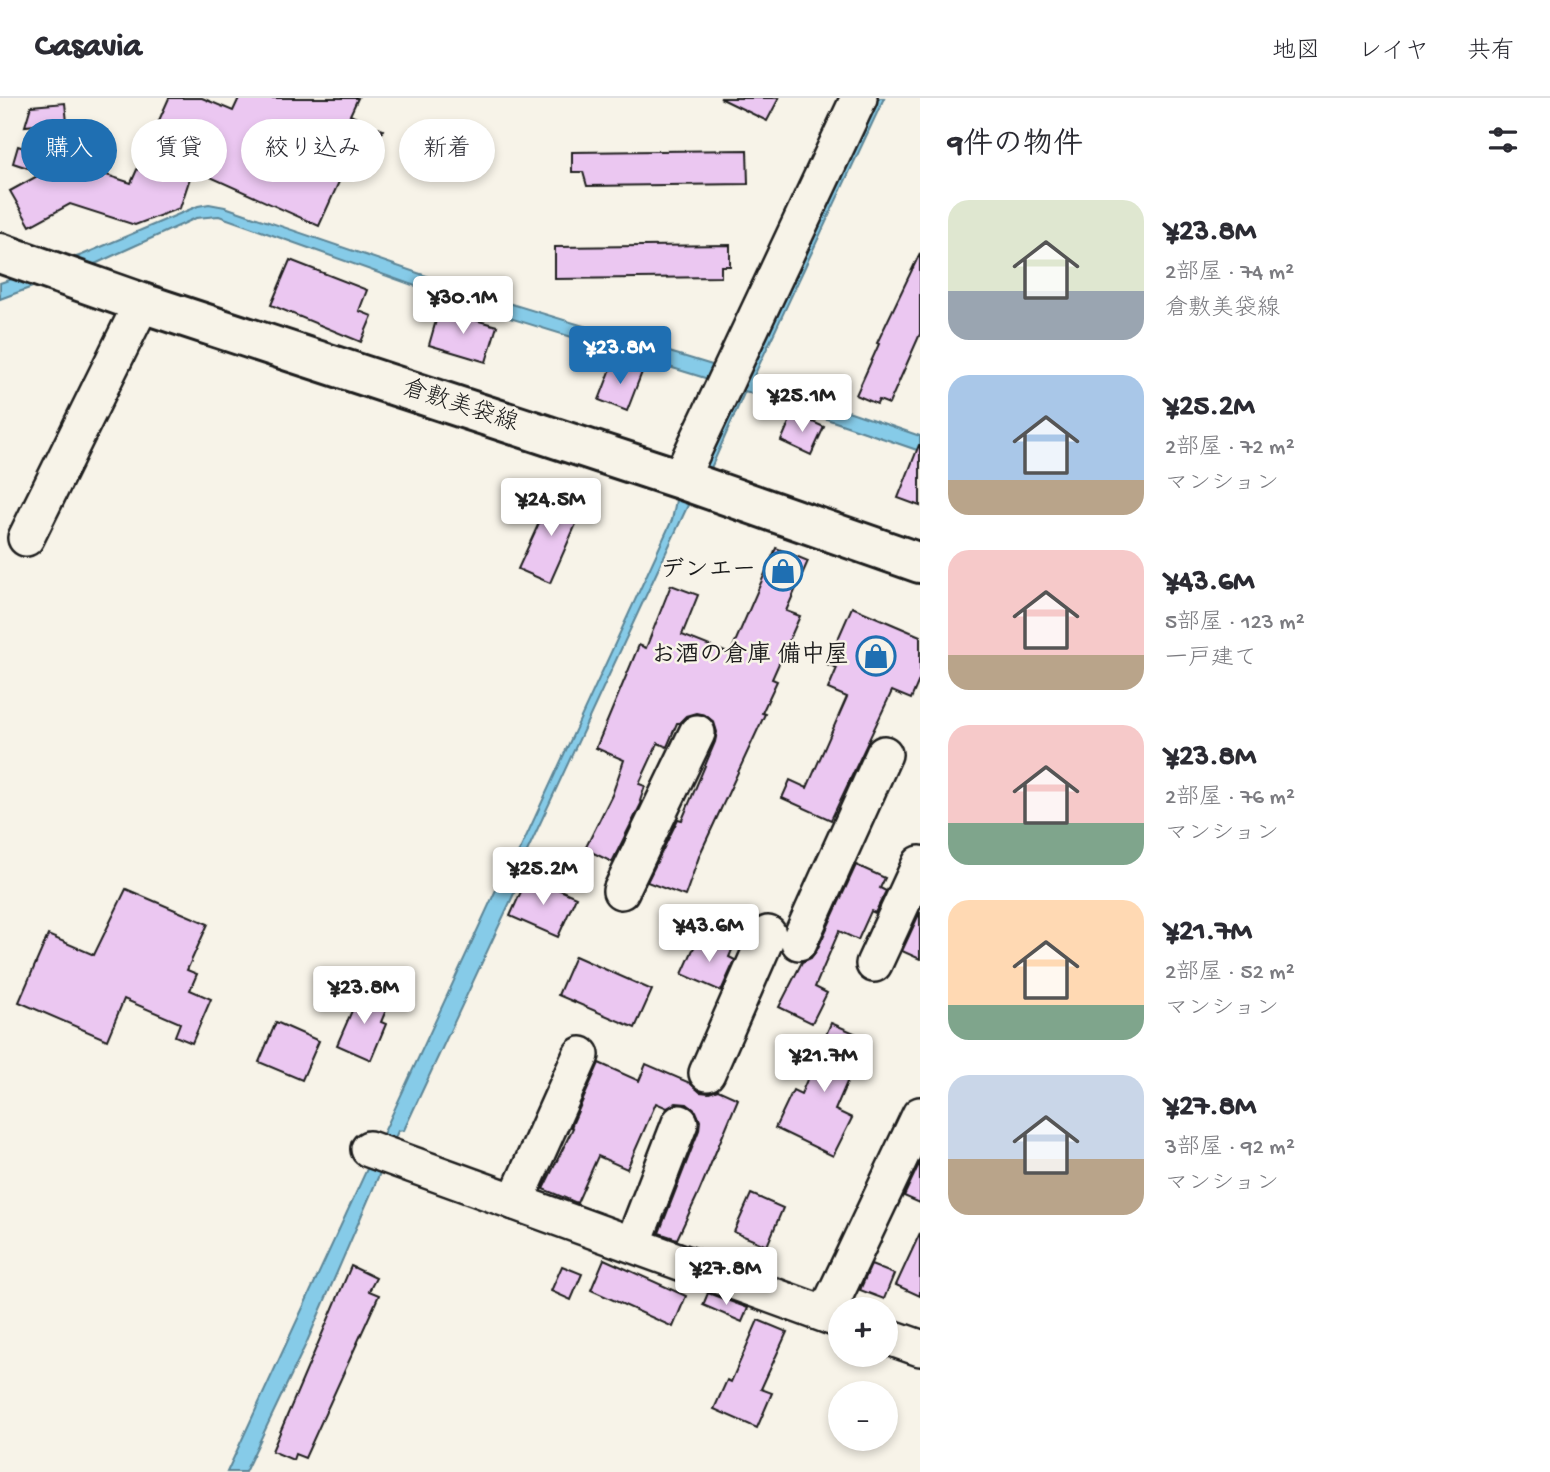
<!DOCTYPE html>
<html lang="ja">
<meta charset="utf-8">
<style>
:root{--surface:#fff;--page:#f2f2f3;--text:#2b2b33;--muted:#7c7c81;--line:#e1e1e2;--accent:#1f6fb2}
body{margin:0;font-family:"Gochi Hand","Klee One",sans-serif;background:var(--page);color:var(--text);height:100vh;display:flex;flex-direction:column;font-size:26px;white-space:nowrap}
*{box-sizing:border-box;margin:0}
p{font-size:23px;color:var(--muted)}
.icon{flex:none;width:38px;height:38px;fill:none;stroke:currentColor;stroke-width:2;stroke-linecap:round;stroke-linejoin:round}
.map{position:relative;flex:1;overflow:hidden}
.sheet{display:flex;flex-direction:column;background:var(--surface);width:630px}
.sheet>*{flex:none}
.top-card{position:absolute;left:21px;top:21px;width:665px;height:63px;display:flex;gap:14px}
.buttons{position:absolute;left:828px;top:1199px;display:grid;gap:14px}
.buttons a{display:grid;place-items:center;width:70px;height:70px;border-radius:50%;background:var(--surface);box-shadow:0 4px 10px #0003;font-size:35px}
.price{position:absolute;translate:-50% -60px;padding:0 16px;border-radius:7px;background:#fff;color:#222;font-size:23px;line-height:46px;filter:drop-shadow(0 2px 4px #0008)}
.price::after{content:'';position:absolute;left:50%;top:42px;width:21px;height:16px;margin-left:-10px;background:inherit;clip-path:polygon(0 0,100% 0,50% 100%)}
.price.active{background:var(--accent);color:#fff}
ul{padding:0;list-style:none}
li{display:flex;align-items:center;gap:21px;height:175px;padding:0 28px}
li span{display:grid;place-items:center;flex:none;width:196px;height:140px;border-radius:21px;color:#555}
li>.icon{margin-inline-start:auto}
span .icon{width:84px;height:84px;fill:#fffc;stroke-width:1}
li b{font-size:30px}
h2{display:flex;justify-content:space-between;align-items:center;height:84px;padding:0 28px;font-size:30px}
.tag{padding:0 24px;border-radius:32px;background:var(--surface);box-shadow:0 4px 10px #0003;font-size:24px;line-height:63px}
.tag.active{background:var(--accent);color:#fff}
header{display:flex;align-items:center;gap:42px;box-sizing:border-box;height:98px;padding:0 35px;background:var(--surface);border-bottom:2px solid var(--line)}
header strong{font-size:33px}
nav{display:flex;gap:38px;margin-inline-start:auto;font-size:24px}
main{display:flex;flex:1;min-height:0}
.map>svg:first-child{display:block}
.water{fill:#86cbe8;stroke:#5c8596;stroke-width:2}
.building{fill:#ebc7f1;stroke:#1c1c1c;stroke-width:2}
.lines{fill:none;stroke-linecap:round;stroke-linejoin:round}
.minor-casing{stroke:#1c1c1c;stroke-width:40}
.major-casing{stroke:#1c1c1c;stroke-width:44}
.minor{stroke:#f7f3e8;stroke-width:35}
.major{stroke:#f7f3e8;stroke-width:38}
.labels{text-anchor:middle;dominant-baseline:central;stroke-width:5;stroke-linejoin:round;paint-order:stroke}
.street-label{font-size:24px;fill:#1c1c1c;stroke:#f7f3e8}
.poi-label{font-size:24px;font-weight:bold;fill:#1c1c1c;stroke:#f7f3e8;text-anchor:end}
</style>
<header>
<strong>Casavia</strong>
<nav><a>地図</a><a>レイヤ</a><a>共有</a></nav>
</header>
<main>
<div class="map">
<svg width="920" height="1374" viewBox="0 0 920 1374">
<rect width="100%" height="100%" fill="#f7f3e8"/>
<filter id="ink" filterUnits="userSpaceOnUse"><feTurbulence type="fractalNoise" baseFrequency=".0143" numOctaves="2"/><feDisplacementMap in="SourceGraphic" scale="14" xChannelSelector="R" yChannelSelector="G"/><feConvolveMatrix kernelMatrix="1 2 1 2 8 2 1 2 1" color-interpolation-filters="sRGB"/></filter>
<g filter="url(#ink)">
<path class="water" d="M868,0H884L753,280L920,338V353L745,293L711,370L688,407L524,760V774L404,1032L398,1033L306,1246L245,1374H227L506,770L519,754L672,422L676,402L697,364L718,284L477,210L219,118L196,120L97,165L0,201V185L82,157L198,108L209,106L225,109L482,197L722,270Z"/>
<g class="building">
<path d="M169,0H202L233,13L239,0H358L350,17L383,32L364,73L347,66L319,128L193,71L180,110L135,127L70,106L30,128L10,93L43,75L13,65L18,48L131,85Z"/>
<path d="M720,0H779L767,23Z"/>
<path d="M65,5L67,24L25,28L31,8Z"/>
<path d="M747,52L748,86L587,88L583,74H572V54Z"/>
<path d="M730,147V168H721V179L555,181V149Z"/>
<path d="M920,155V236L889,306L879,302L877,306L856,297L879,246L877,245Z"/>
<path d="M290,162L367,192L359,213L372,218L361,244L271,207Z"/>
<path d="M439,212L497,228L486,264L429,247Z"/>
<path d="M614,263L642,274L627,313L599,302Z"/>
<path d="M793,315L824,329L811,357L781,343Z"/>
<path d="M919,347H920V408L898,400Z"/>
<path d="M553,394L584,408L550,485L518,471Z"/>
<path d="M776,450L808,463L786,513L800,518L772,581L777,583L762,615L765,616L700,756L685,798L647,784L678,721L682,722L715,644L717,634L714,624L705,617L696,615L686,618L679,625H677L667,649L658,645L639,686L645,688L640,703L642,704L612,764L585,751L612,697L624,662L596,650L639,547L646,550L671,487L698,497L682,537L730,556Z"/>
<path d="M852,509L920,538V580L911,601L892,593L831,722L782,700L790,682L807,690L847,599L828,591L837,570L827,566Z"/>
<path d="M856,767L885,780L880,790L886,793L875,815L871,813L858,842L839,833L815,889L827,895L812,925L779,909L802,864L811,860L817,852Z"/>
<path d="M528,778L576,799L558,839L510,818Z"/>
<path d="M126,791L208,826L187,872L197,876L190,892L211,901L192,945L175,938L180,925L124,901L107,942L19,904L48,837L94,857Z"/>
<path d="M920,814V861L902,853Z"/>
<path d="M699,838L732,852L729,859L735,862L721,893L682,876Z"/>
<path d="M575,858L652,892L635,930L558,897Z"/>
<path d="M361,892L389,905L381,924L386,926L371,962L337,947Z"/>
<path d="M276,924L319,943L302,982L259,964Z"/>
<path d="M831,925L866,940L835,1012L852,1020L833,1058L775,1030L793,992L801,996Z"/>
<path d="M599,965L639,983L646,966L690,985L700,994L709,995L718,992L738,1001L699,1094L677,1141L659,1135L699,1032L700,1023L696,1013L687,1006L676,1005L667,1010L656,1005L627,1071L598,1058L577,1105L543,1091L573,1030L571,1029Z"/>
<path d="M920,1064V1105L904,1098Z"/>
<path d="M751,1096L783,1110L767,1148L734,1134Z"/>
<path d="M920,1135V1198L896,1187Z"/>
<path d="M604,1161L686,1198L673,1229L591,1192Z"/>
<path d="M871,1167L894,1176L884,1201L860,1192Z"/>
<path d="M351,1168L376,1180L369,1193L379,1197L305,1360L295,1356L293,1362L272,1353Z"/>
<path d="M562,1168L582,1176L571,1202L551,1193Z"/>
<path d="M708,1195L748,1210L742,1224L703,1207Z"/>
<path d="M758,1222L787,1234L761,1291L772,1295L757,1330L714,1311L727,1282L731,1284Z"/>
</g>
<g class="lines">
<g class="minor-casing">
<g id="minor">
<path d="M680,381L859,0"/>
<path d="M26,440L142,205"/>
<path d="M621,793L697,635"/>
<path d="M799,844L884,656"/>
<path d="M874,866L920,766"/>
<path d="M707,975L768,836"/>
<path d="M369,1051L840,1222"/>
<path d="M515,1104L581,957"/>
<path d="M633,1146L680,1025"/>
<path d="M826,1216L920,1017"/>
<path d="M886,1238L920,1250"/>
</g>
</g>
<g class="major-casing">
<path id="major" d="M0,155L142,205L680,381L920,465"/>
</g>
<use href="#minor" class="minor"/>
<use href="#major" class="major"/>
</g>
</g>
<defs>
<g id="shop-ring" transform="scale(2.0125)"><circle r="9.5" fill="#f7f3e8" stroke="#1f6fb2" stroke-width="1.5"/><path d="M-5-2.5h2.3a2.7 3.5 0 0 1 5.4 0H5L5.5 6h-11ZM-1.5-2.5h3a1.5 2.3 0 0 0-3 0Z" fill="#1f6fb2"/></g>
</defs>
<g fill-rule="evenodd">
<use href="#shop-ring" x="783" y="473"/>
<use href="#shop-ring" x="876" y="558"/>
</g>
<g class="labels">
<g class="street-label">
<text transform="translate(460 309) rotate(18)">倉敷美袋線</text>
</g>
<g class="poi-label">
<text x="756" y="473">デンエー</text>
<text x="849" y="558">お酒の倉庫 備中屋</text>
</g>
</g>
</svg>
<div class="buttons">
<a>+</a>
<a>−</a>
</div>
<b class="price" style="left:463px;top:238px">¥30.1M</b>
<b class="price active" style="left:620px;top:288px">¥23.8M</b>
<b class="price" style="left:802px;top:336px">¥25.1M</b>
<b class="price" style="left:551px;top:440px">¥24.5M</b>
<b class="price" style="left:543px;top:809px">¥25.2M</b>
<b class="price" style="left:709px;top:866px">¥43.6M</b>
<b class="price" style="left:364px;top:928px">¥23.8M</b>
<b class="price" style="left:824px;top:996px">¥21.7M</b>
<b class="price" style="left:726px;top:1209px">¥27.8M</b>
<div class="top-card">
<a class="tag active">購入</a>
<a class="tag">賃貸</a>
<a class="tag">絞り込み</a>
<a class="tag">新着</a>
</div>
</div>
<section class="sheet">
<h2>9件の物件<svg class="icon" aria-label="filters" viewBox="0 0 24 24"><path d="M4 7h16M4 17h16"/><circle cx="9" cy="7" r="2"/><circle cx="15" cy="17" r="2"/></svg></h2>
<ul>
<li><span style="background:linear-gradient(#dfe7d0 65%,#9aa5b1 0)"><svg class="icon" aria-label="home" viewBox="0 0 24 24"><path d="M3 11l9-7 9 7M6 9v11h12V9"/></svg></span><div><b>¥23.8M</b><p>2部屋 · 74 m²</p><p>倉敷美袋線</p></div></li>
<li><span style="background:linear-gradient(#a9c7e8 75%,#b9a48a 0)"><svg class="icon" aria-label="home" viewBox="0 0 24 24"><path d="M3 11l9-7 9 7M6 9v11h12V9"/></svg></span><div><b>¥25.2M</b><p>2部屋 · 72 m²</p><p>マンション</p></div></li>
<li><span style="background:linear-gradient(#f6c9c9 75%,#b9a48a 0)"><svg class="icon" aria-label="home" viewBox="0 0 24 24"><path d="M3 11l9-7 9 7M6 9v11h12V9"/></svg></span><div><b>¥43.6M</b><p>5部屋 · 123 m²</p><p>一戸建て</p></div></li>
<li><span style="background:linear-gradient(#f6c9c9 70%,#7fa58c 0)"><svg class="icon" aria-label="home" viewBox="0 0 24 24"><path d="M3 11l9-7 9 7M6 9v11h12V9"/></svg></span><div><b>¥23.8M</b><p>2部屋 · 76 m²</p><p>マンション</p></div></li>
<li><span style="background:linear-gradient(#ffd9b3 75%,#7fa58c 0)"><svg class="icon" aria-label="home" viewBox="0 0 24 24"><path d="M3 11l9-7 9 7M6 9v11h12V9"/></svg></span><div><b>¥21.7M</b><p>2部屋 · 52 m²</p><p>マンション</p></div></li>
<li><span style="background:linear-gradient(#c9d6e8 60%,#b9a48a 0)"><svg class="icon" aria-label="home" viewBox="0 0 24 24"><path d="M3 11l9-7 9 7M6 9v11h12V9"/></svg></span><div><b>¥27.8M</b><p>3部屋 · 92 m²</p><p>マンション</p></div></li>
</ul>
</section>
</main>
